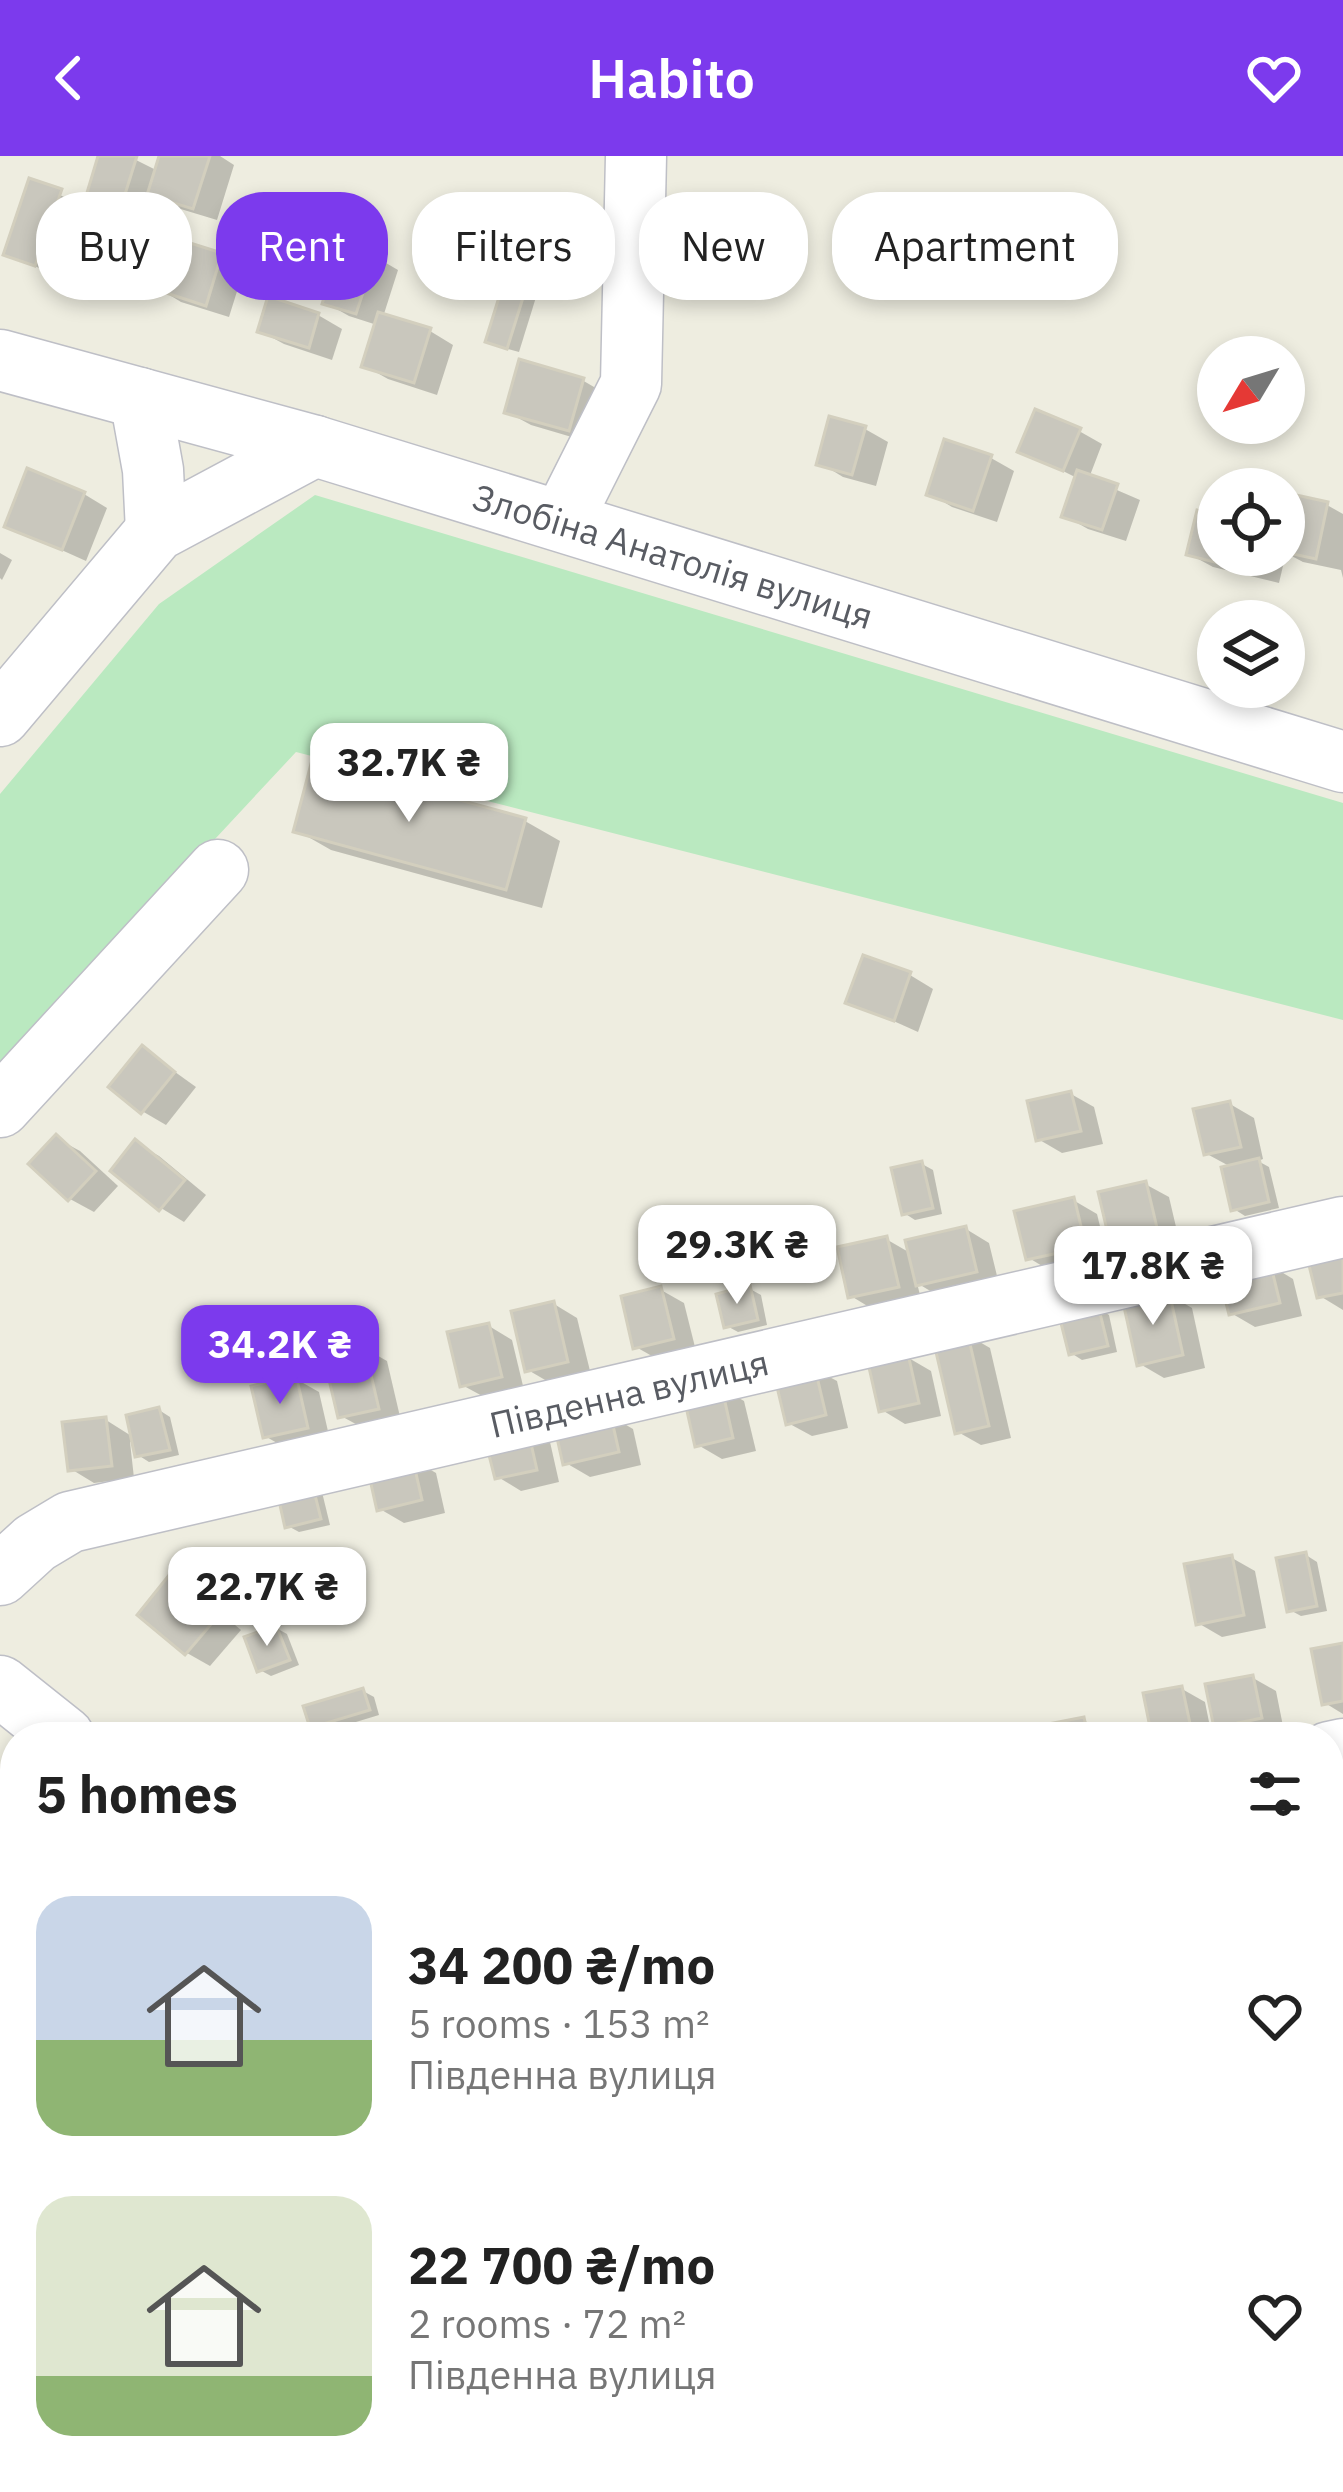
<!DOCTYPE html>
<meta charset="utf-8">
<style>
:root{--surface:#fff;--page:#f6f6f6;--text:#222;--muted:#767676;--accent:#7c3aed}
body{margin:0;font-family:"IBM Plex Sans",sans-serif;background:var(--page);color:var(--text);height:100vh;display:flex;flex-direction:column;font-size:45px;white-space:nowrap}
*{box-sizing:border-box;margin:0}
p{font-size:39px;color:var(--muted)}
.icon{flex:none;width:66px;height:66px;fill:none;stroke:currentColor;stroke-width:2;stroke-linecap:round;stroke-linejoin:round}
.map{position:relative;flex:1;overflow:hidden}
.side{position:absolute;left:0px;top:1566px;width:1344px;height:771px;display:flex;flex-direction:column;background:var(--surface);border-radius:48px 48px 0 0;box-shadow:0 6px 18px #0003}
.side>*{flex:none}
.hud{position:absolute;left:36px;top:36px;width:1272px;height:108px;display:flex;gap:24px}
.needle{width:78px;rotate:232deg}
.tools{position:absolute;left:1197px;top:180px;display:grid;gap:24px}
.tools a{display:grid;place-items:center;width:108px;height:108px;border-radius:50%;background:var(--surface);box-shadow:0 6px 18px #0003;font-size:60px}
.price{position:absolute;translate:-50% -102px;padding:0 27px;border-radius:24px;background:#fff;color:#222;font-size:39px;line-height:78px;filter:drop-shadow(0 3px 6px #0008)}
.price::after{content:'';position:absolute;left:50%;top:72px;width:36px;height:27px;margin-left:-18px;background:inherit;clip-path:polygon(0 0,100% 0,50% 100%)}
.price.current{background:var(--accent);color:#fff}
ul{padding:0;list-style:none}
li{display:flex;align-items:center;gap:36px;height:300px;padding:0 36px}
li span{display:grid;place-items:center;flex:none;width:336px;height:240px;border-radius:36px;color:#555}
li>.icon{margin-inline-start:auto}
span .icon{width:144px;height:144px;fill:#fffc;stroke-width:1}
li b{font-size:51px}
h2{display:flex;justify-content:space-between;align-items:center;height:144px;padding:0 36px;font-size:51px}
.chip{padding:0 42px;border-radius:48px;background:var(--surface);box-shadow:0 6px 18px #0003;font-size:42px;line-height:108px}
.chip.current{background:var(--accent);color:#fff}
header{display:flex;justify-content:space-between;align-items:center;height:156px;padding:0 36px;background:var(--accent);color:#fff;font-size:54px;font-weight:600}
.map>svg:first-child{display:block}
.green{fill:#bae9c0}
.shadow{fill:#0003}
.building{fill:#c9c7bd;stroke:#d3cfbe;stroke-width:3}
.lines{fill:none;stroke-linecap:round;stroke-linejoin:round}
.minor-casing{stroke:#bebfc6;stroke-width:63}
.minor{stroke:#fff;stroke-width:60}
.labels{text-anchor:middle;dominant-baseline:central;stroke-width:10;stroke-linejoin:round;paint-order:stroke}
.street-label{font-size:36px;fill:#595c63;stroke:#fff}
</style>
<header><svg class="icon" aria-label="back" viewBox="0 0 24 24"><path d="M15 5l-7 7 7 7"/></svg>Habito<svg class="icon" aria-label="heart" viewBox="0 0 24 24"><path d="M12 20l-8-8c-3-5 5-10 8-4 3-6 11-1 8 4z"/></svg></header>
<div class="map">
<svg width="1343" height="2336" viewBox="0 0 1343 2336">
<rect width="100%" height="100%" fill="#eeede0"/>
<path class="green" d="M315,339L1343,647V864L296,596L0,914V638L159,448Z"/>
<g class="shadow">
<path d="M102,0H128L158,15L162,0H220L234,9L217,64L174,51L152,38L145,62L113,52L90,39Z"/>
<path d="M31,26L84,50L59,121L6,97Z"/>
<path d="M173,85L221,100L244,113L229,161L181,146L158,132Z"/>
<path d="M124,87L147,101L134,143L93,130L69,116Z"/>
<path d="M374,100L398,114L383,161L430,175L453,189L437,239L388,223L365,210L377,169L349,160L326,147Z"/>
<path d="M526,132L537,138L519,196L500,191Z"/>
<path d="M318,159L342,173L332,204L284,188L260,175Z"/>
<path d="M582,224L606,238L592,287L531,269L507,256Z"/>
<path d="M865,273L888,286L876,330L843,321L820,307Z"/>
<path d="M1079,275L1102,288L1089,322L1140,344L1126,385L1088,373L1065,360L1077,322L1021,294Z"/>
<path d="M991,302L1014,315L997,366L952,351L929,337Z"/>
<path d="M84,338L107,352L86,405L8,370Z"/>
<path d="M1290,341L1327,349L1343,358V422L1341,414L1303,406L1286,397L1279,427L1213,411L1189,398L1218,362V399H1284Z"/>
<path d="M0,397L12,404L2,424L0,422Z"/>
<path d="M525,665L560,685L542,752L331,694L296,674Z"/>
<path d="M910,819L933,833L918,876L849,845Z"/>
<path d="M143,893L196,931L166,969L142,955Z"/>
<path d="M1071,938L1094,951L1103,988L1062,997L1038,983Z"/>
<path d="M1230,948L1254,962L1263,1003L1258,1005L1269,1011L1279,1052L1245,1060L1234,1053L1231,1011L1207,998Z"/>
<path d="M56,982L80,995L118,1030L94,1056L70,1043L32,1007Z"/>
<path d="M136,987L159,1000L206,1039L184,1066L161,1052Z"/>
<path d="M922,1008L933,1014L942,1058L915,1064L904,1057Z"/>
<path d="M1145,1028L1169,1041L1180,1088L1136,1098L1112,1085Z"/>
<path d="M1073,1044L1097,1058L1108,1103L1052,1116L1029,1102Z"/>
<path d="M966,1073L989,1087L999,1128L942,1142L917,1127L921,1143L874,1154L851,1140L886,1083L912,1098Z"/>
<path d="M1343,1092V1154L1320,1140Z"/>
<path d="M1270,1109L1293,1123L1302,1160L1255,1171L1231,1157Z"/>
<path d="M750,1133L761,1139L767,1169L738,1176L727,1170Z"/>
<path d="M661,1134L684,1147L696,1195L659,1204L636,1191Z"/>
<path d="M1168,1138L1192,1152L1205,1212L1164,1222L1140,1208Z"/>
<path d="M554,1148L577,1162L591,1219L552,1228L528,1214Z"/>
<path d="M1098,1152L1109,1159L1117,1196L1082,1204L1071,1197Z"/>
<path d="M489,1170L512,1184L524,1234L486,1242L462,1229Z"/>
<path d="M966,1178L990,1192L1011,1282L981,1289L958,1276Z"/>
<path d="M364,1192L387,1205L401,1265L365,1273L341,1260Z"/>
<path d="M907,1201L931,1215L941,1260L905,1268L882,1254Z"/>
<path d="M813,1212L837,1225L848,1272L812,1280L788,1267Z"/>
<path d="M296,1223L319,1236L330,1284L289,1294L265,1280Z"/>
<path d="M720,1231L744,1245L756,1295L722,1303L698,1289Z"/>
<path d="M159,1254L170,1261L179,1299L149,1306L138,1299L134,1285L130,1286L134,1322L94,1327L71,1313L106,1264L133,1281Z"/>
<path d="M609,1259L633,1273L641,1309L590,1321L566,1307Z"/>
<path d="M526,1273L550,1286L559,1326L521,1335L498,1321Z"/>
<path d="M412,1303L436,1317L445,1357L404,1367L380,1353Z"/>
<path d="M321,1332L330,1369L299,1376L288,1370Z"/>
<path d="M1306,1399L1317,1406L1327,1455L1301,1460L1290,1454Z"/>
<path d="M1232,1402L1255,1415L1266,1472L1222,1481L1198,1467Z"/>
<path d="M171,1422L194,1435L241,1474L210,1510L187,1497L141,1458Z"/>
<path d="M276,1472L287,1478L299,1509L271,1520L260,1514Z"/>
<path d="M1343,1490V1558L1325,1547Z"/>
<path d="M1253,1522L1276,1535L1284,1575L1235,1581L1216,1570Z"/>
<path d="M1182,1533L1205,1546L1212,1581H1155L1146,1540Z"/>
<path d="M363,1535L374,1541L379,1559L323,1576L312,1570Z"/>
<path d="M1084,1564L1108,1581H1033Z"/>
<path d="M1329,1631L1338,1663L1329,1665Z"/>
<path d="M1329,2054L1343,2062V2108L1329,2111Z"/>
<path d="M266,2322H343L352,2329L346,2336H283Z"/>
</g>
<g class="building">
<path d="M98,0H137L121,51L86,40Z"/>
<path d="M159,0H210L193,53L147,39Z"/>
<path d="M29,22L62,33L35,110L3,99Z"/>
<path d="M80,70L125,84L111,132L66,118Z"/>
<path d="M171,81L222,97L206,150L154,133Z"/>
<path d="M341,87L376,97L356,158L322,148Z"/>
<path d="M505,122L527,129L507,193L485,186Z"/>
<path d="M268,140L319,157L309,192L257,176Z"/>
<path d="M378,156L431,172L414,227L361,211Z"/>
<path d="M519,203L584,222L569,275L504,257Z"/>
<path d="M1035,253L1081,272L1063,315L1017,296Z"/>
<path d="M829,260L866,270L852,319L816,309Z"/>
<path d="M944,283L992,299L973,355L926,339Z"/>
<path d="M27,312L85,336L62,394L4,371Z"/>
<path d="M1077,314L1118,328L1102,374L1061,361Z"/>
<path d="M1287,337L1328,346L1316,403L1284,396Z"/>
<path d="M1197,354L1218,359V399H1259L1255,416L1186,399Z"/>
<path d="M312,604L526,662L506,734L293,676Z"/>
<path d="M863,799L911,816L894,865L845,847Z"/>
<path d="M142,889L175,916L141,958L108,931Z"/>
<path d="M1071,935L1081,975L1036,985L1027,945Z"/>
<path d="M1230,945L1241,991L1204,999L1193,953Z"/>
<path d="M56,978L96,1015L68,1045L28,1008Z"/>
<path d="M135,983L185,1024L159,1055L110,1015Z"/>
<path d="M1259,1002L1269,1046L1231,1055L1221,1011Z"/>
<path d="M922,1005L933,1052L902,1059L891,1012Z"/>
<path d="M1146,1025L1158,1076L1110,1087L1098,1036Z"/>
<path d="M1074,1041L1086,1091L1026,1104L1014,1055Z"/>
<path d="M966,1070L977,1116L916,1130L905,1084Z"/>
<path d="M887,1080L899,1131L848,1142L837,1091Z"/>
<path d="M1343,1089V1137L1317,1142L1306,1097Z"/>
<path d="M1270,1106L1280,1147L1229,1159L1219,1118Z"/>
<path d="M750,1129L758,1164L724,1172L716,1138Z"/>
<path d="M661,1130L674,1183L633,1193L621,1140Z"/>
<path d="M1169,1135L1183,1199L1137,1210L1123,1146Z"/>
<path d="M554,1145L568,1206L525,1216L511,1155Z"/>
<path d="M1098,1149L1108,1190L1069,1199L1059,1159Z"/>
<path d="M489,1167L502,1221L460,1231L447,1176Z"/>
<path d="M967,1175L989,1270L955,1278L933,1183Z"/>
<path d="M364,1189L379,1253L338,1262L323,1198Z"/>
<path d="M908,1198L919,1247L879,1256L868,1207Z"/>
<path d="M814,1208L826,1259L786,1269L774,1218Z"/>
<path d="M296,1219L308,1272L263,1282L251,1230Z"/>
<path d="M721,1228L733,1282L695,1291L683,1237Z"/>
<path d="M159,1251L170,1294L135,1301L126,1259Z"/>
<path d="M610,1256L619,1296L563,1309L554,1268Z"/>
<path d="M106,1261L112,1310L68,1315L62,1266Z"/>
<path d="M527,1270L537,1314L495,1323L484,1279Z"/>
<path d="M412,1300L422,1344L377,1355L367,1310Z"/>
<path d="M311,1323L321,1363L285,1372L276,1331Z"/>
<path d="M1306,1396L1317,1450L1287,1456L1276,1402Z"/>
<path d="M1232,1399L1244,1459L1196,1469L1184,1408Z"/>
<path d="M170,1418L219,1459L185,1499L137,1459Z"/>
<path d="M276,1469L290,1504L257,1516L244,1481Z"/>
<path d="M1343,1487V1545L1322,1549L1311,1493Z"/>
<path d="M1253,1519L1262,1562L1214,1572L1205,1528Z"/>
<path d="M1182,1530L1192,1577L1152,1581L1143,1537Z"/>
<path d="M363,1532L370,1554L310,1572L303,1550Z"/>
<path d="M1084,1561L1088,1581H1030L1028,1572Z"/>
<path d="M15,2015V2113L0,2102V2035Z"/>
<path d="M1329,2282L1343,2293V2336H1331L1312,2322H1329Z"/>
<path d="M261,2322H323L312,2336H278Z"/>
<path d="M752,2322H769L779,2330L774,2336H740Z"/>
</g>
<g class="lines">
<g class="minor-casing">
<g id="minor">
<path d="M0,204L315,290L1343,606"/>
<path d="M140,242L153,314L156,375"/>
<path d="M562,365L631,228L636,0"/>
<path d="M0,560L156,375L315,290"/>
<path d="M0,951L218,714"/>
<path d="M0,1419L35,1387L70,1366L1343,1071"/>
<path d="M0,1530L64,1581"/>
<path d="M1329,1596L1343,1593"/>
<path d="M1329,2150L1343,2147"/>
<path d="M0,2312L30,2336"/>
<path d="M1002,2322L1019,2336"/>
</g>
</g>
<use href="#minor" class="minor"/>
</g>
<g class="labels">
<g class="street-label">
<text transform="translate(673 400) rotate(17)">Злобіна Анатолія вулиця</text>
<text transform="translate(629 1237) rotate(-13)">Південна вулиця</text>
</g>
</g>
</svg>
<div class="tools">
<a><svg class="needle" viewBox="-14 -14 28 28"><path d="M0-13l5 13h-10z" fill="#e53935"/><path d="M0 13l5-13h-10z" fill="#767676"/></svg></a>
<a><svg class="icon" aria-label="locate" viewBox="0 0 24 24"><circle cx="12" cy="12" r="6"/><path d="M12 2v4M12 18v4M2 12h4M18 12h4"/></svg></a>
<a><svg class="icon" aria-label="layers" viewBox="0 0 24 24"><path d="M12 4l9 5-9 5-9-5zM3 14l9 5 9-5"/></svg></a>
</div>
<b class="price" style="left:409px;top:669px">32.7K ₴</b>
<b class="price" style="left:737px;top:1151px">29.3K ₴</b>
<b class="price" style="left:1153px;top:1172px">17.8K ₴</b>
<b class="price current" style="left:280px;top:1251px">34.2K ₴</b>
<b class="price" style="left:267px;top:1493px">22.7K ₴</b>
<div class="hud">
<a class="chip">Buy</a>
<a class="chip current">Rent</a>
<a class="chip">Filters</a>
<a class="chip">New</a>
<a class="chip">Apartment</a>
</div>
<section class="side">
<h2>5 homes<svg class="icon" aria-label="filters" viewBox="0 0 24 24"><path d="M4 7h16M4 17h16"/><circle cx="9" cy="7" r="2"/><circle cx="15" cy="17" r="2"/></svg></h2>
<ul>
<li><span style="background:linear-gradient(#c9d6e8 60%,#8fb573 0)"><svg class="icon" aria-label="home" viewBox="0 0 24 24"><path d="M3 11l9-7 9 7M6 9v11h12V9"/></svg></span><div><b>34 200 ₴/mo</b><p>5 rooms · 153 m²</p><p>Південна вулиця</p></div><svg class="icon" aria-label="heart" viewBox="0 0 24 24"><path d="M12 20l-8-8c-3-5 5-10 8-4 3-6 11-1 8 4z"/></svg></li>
<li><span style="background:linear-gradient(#dfe7d0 75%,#8fb573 0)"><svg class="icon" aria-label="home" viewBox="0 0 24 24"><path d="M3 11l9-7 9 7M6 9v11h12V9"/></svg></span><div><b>22 700 ₴/mo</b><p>2 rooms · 72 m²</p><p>Південна вулиця</p></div><svg class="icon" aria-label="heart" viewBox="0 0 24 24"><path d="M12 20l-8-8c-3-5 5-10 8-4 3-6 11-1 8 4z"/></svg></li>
</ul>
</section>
</div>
